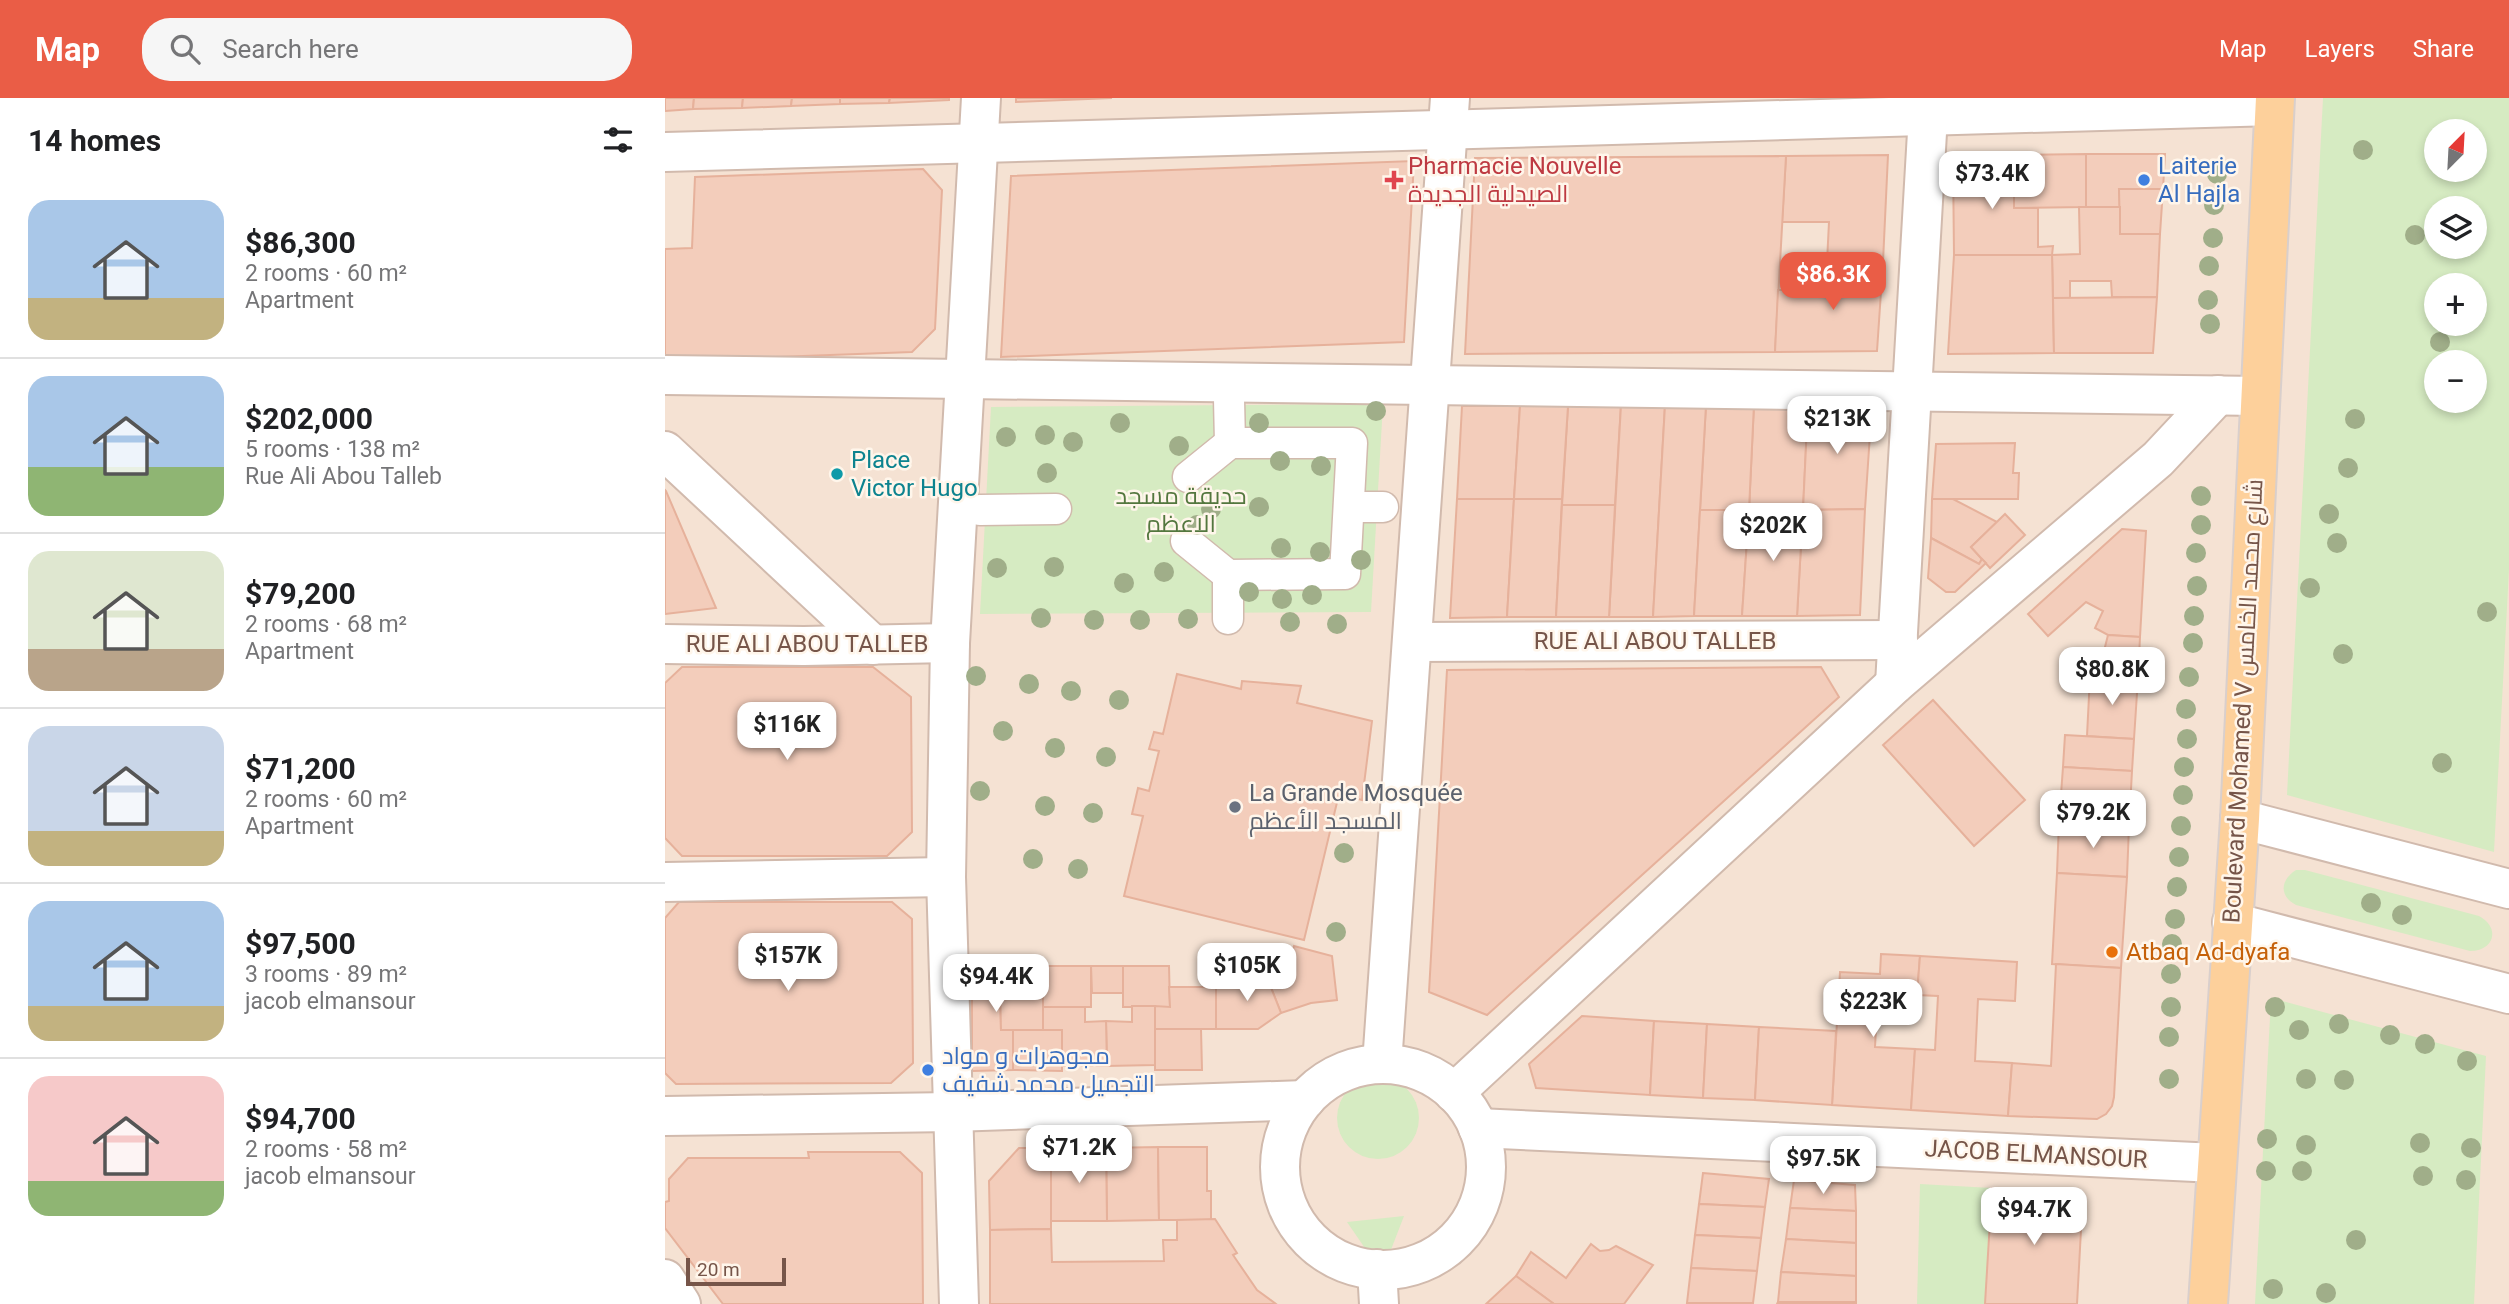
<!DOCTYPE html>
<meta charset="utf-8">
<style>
:root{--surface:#fff;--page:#f6f6f6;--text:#202124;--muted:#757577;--line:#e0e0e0;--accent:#ea5d46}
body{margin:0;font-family:Roboto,Cairo,sans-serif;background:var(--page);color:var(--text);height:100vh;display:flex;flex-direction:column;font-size:26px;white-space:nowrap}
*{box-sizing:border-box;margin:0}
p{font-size:23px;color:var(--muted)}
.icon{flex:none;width:38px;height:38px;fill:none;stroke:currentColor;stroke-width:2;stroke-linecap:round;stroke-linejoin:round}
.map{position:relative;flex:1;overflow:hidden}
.details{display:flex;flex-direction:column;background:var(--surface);width:665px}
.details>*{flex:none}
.needle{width:46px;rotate:24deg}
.controls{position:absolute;left:1759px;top:21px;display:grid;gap:14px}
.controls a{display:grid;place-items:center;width:63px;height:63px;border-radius:50%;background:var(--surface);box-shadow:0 4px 10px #0003;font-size:35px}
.scale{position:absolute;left:21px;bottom:18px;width:100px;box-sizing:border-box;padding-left:7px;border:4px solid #765549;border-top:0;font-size:19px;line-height:24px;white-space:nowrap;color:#765549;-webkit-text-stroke:5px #fff6eb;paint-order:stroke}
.price{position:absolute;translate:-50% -60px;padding:0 16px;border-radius:14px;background:#fff;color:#222;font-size:23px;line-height:46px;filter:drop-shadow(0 2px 4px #0008)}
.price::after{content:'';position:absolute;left:50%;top:42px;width:21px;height:16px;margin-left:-10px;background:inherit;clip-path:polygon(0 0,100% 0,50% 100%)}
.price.on{background:var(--accent);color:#fff}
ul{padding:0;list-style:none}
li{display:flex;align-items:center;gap:21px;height:175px;padding:0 28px}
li+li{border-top:2px solid var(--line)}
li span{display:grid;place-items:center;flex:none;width:196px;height:140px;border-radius:21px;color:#555}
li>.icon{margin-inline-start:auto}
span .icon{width:84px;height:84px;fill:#fffc;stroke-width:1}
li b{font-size:30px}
h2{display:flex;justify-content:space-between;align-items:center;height:84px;padding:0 28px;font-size:30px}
header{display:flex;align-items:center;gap:42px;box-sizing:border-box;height:98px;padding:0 35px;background:var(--accent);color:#fff}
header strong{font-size:33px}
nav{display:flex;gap:38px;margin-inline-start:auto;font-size:24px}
.search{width:490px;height:63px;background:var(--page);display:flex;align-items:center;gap:18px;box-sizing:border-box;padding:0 24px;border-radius:28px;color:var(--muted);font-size:26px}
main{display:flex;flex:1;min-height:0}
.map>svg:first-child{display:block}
.residential{fill:#f5e2d3;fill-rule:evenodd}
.green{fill:#d6ebc2;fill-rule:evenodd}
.building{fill:#f3cdbb;stroke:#e6b19b;stroke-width:2}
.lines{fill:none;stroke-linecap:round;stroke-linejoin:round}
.pedestrian-casing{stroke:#d1baad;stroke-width:33}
.minor-casing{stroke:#d1baad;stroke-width:42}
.tertiary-casing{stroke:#d1baad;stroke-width:42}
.primary-casing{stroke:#d9cfcc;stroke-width:42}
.pedestrian{stroke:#fff;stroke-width:30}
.minor{stroke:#fff;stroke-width:38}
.tertiary{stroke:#fff;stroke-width:38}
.primary{stroke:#fdd09b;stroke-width:38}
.tree{fill:#a0ae89}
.health-dot{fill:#e0444e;stroke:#fff6eb;stroke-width:2.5}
.shop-dot{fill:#3f7fe0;stroke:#fff6eb;stroke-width:2.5}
.culture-dot{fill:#0f9aa8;stroke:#fff6eb;stroke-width:2.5}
.worship-dot{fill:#6b7280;stroke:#fff6eb;stroke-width:2.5}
.food-dot{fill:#e8710a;stroke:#fff6eb;stroke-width:2.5}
.labels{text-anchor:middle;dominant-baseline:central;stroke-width:5;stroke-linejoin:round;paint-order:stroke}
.health-label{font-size:24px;fill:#be3a42;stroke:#fff6eb;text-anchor:start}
.shop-label{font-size:24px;fill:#366cbe;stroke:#fff6eb;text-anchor:start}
.culture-label{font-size:24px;fill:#0d838f;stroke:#fff6eb;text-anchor:start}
.park-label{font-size:24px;fill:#53773e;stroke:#fff6eb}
.street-label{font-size:24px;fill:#765549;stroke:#fff6eb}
.worship-label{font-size:24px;fill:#5b616d;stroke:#fff6eb;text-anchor:start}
.food-label{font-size:24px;fill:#c56008;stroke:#fff6eb;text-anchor:start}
</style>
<header>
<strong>Map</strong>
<div class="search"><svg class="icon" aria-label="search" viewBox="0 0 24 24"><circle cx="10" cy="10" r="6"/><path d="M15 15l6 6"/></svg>Search here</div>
<nav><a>Map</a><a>Layers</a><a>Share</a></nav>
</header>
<main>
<section class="details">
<h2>14 homes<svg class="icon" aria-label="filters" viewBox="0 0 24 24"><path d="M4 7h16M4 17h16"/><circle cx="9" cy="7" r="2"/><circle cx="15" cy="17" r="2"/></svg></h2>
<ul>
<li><span style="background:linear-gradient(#a9c7e8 70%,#c2b280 0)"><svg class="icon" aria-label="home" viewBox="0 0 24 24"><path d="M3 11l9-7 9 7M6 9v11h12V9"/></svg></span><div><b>$86,300</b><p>2 rooms · 60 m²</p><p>Apartment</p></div></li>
<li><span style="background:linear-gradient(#a9c7e8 65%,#8fb573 0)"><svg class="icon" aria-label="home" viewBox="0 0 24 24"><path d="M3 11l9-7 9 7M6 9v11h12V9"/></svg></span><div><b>$202,000</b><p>5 rooms · 138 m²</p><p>Rue Ali Abou Talleb</p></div></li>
<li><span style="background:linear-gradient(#dfe7d0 70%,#b9a48a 0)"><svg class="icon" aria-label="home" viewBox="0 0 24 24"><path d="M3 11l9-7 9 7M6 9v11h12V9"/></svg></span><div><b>$79,200</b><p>2 rooms · 68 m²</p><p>Apartment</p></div></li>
<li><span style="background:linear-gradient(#c9d6e8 75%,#c2b280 0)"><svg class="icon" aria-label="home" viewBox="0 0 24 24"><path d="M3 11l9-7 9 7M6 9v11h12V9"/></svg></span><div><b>$71,200</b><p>2 rooms · 60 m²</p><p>Apartment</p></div></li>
<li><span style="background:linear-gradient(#a9c7e8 75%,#c2b280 0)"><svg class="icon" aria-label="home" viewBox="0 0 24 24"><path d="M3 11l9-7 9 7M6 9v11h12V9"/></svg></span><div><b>$97,500</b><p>3 rooms · 89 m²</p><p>jacob elmansour</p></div></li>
<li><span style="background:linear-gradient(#f6c9c9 75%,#8fb573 0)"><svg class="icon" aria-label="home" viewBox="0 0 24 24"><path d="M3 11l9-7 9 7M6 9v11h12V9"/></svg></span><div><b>$94,700</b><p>2 rooms · 58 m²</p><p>jacob elmansour</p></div></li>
</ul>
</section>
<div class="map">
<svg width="1844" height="1206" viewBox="0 0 1844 1206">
<rect width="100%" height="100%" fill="#fdf1e5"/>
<path class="residential" d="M0,0H1844V1206H0ZM1771,33H1810V72H1771ZM1771,110H1810V149H1771ZM1771,187H1810V226H1771ZM1771,264H1810V303H1771Z"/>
<g class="green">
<path d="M1658,0H1844V471L1829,754L1622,697ZM1771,33H1810V72H1771ZM1771,110H1810V149H1771ZM1810,187V226H1771V187ZM1810,264V303H1771V264Z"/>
<path d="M718,306L706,514L315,516L326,309Z"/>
<path d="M1631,772H1640L1814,818C1836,830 1829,853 1805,853L1631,807C1614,798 1615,782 1631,772Z"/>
<path d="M1606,900L1821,958L1809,1206H1590Z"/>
<circle cx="713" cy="1020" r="41"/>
<path d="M1255,1086L1327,1090L1320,1206H1252Z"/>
<path d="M739,1118L717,1175L682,1124Z"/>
</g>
<g class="building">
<path d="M0,0H29L28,11L0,13Z"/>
<path d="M29,0H78L77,10L28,11Z"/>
<path d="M78,0H127L126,8L77,10Z"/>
<path d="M127,0H175V6L126,8Z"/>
<path d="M175,0H225L224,5L175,6Z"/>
<path d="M225,0H284V2L224,5Z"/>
<path d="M351,0H447L351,4Z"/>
<path d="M1421,56H1500L1498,91H1454L1455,109H1421Z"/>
<path d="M1421,56V109L1349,110V57Z"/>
<path d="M1223,57L1218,164H1162L1164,124H1117L1121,58Z"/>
<path d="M1318,57H1349V110H1373V149L1388,148L1387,157H1289L1288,62H1318Z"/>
<path d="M1121,58L1110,254L800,256L810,60Z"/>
<path d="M749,63L739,244L336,259L346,78Z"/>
<path d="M258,71L277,92L270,231L247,254L0,263V151L27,150L30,79Z"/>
<path d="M1454,91H1498L1495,136H1455Z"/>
<path d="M1414,109H1455V136H1495L1492,199H1447L1446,183H1405V200H1388L1387,157L1415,156Z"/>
<path d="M1289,157H1387L1389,255L1283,256Z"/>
<path d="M1162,164H1218L1212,253L1110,254L1113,192H1161Z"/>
<path d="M1492,199L1488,255H1389L1388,200Z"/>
<path d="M1089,306H1143L1138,412H1084Z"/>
<path d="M1089,306L1084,412H1035L1041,307Z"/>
<path d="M1143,306H1207L1200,411L1138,412Z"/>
<path d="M956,307L950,407H897L903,308Z"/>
<path d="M956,307H1000L988,519H944Z"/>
<path d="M1000,307H1041L1029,518L988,519Z"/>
<path d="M797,308H855L849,401H792Z"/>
<path d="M855,308H903L897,401H849Z"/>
<path d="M1350,345L1348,375H1354L1353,401H1267L1271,346Z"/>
<path d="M0,392L1,393L51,510L0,516Z"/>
<path d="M792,401H849L842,519L785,520Z"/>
<path d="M849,401H897L891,519H842Z"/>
<path d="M1267,401H1288L1332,424L1306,449L1317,461L1314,466L1266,440Z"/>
<path d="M897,407H950L944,519H891Z"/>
<path d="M1200,411L1195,517L1132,518L1138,412Z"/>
<path d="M1035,412H1084L1077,518H1029Z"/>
<path d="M1084,412H1138L1132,518H1077Z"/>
<path d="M1340,416L1360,437L1325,470L1306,449Z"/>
<path d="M1457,431L1481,433L1475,539L1443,537L1430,530L1438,513L1421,504L1383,538L1363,516Z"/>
<path d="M1266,440L1314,466L1317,461L1321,465L1290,494H1281L1263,480Z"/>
<path d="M1443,537L1475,539L1473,580L1437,578L1438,557Z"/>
<path d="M17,569H208L246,599L247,734L222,758H17L0,740V585Z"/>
<path d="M1156,569L1174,599L822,917L764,894L782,572Z"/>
<path d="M512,576L576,591L577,583L636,588L632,605L707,623L697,702L674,696L639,842L459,798L478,718L467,716L473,690L484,693L494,653L484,651L489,634L498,636Z"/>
<path d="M1425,578L1473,580L1469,641L1422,638Z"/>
<path d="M1268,602L1360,702L1309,748L1218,647Z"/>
<path d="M1400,637L1469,641L1467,673L1398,669Z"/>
<path d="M1398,669L1467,673L1464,728L1394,724Z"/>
<path d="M1394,724L1464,728L1462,779L1392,775Z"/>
<path d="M1392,775L1462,779L1456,870L1387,866Z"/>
<path d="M14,804H227L247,821L248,965L226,985L11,986L0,975V820Z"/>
<path d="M629,848L667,858L672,902L646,905L616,915L598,869L619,861L623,870Z"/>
<path d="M1216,856L1255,858L1252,897L1213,895L1210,949L1250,951L1246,1012L1167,1007L1175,874L1215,876Z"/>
<path d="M1255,858L1352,864L1350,903L1313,901L1310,963L1347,965L1343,1018L1246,1012L1250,951L1270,952L1273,898L1252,897Z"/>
<path d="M1391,866L1456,870L1449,999L1447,1008L1441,1016L1432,1021L1343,1018L1347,965L1386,968Z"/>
<path d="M307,868H378V888H335L336,932H348V972L307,973Z"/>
<rect x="378" y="868" width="48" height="41"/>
<path d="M426,868H458V895H427Z"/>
<path d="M458,868H504L505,909H458Z"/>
<path d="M598,869L616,915L593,931H551V889H577L573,879Z"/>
<path d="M335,888H378V932H336Z"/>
<path d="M504,889H551V931H490V908L505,909Z"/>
<path d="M467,908H490V967L442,968L441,923L467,924Z"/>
<path d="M378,909H420V924L441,923L442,968H397V932H378Z"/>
<path d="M917,918L989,923L985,997L871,990L864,966Z"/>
<path d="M989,923L1042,926L1038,1000L985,997Z"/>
<path d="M1042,926L1094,929L1090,1002L1038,1000Z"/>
<path d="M1094,929L1171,933L1167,1007L1090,1002Z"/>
<path d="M490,931H536L537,972H490Z"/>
<path d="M348,932H397V973L348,972Z"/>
<path d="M493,1049L494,1122L442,1123L441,1050Z"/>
<path d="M493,1049H542V1093H546V1122H494Z"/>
<path d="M354,1050H386V1131L325,1132L324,1083Z"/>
<path d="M386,1050H441L442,1123H386Z"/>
<path d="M143,1054H235L257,1075L258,1206H58L0,1130V1104L4,1103V1081L23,1060H144Z"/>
<path d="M1038,1075L1104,1081L1100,1109L1034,1106Z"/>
<path d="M1129,1082L1190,1087L1191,1113L1125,1110Z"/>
<path d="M1327,1090L1418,1095L1412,1206H1320Z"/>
<path d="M1034,1106L1100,1109L1096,1140L1030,1137Z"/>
<path d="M1125,1110L1191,1113V1145L1121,1141Z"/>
<path d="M550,1121L572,1155L568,1157L592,1192L611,1206H325V1132L386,1131L387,1164L499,1163L498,1142H512V1122Z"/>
<path d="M1030,1137L1096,1140L1092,1173L1026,1170Z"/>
<path d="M1121,1141L1191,1145V1178L1116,1174Z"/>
<path d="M926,1146L935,1153L944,1152L951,1148L988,1167L959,1206H889L851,1178L866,1154L901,1180Z"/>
<path d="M1026,1170L1092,1173L1088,1205H1022Z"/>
<path d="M1116,1174L1191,1178V1204H1113Z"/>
<path d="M851,1178L889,1206H821Z"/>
<path d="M1113,1204H1191V1206H1112Z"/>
<path d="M1022,1205H1088V1206Z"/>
</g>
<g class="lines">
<g class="pedestrian-casing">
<g id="pedestrian">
<path d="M564,301L565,345"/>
<path d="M684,409H718"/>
<path d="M315,412L391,411"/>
<path d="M521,443L563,477L680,476L687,345H565L523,379"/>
<path d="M563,477V521"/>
</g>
</g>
<g class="minor-casing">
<g id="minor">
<path d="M0,54L1609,8"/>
<path d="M0,277L1595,298"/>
<path d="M0,353L208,547"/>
<path d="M748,544L1233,542"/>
<path d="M0,546L139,548L285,545"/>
<path d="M1230,586L1264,0"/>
<path d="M0,784L281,779"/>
<path d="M717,966L785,0"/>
<circle cx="718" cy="1069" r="103"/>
<path d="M789,995L1230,586L1493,361L1553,297"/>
<path d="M0,1018L288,1014L640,1002"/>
<path d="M813,1030L1551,1065"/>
<path d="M712,1171L714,1206"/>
<path d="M0,1181L16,1206"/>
<path d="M294,1206L281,779L285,545L316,0"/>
</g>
</g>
<g class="tertiary-casing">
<g id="tertiary">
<path d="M1575,721L1844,791"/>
<path d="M1567,824L1844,896"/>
</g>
</g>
<g class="primary-casing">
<path id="primary" d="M1543,1206L1575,721L1610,0"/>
</g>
<use href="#pedestrian" class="pedestrian"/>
<use href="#minor" class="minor"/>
<use href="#tertiary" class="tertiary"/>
<use href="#primary" class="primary"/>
</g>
<g class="tree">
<circle cx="1698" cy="52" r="10"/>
<circle cx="1552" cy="76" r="10"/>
<circle cx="1549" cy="107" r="10"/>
<circle cx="1750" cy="137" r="10"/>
<circle cx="1548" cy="140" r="10"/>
<circle cx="1544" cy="168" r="10"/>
<circle cx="1543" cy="202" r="10"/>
<circle cx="1545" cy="226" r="10"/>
<circle cx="1775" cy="244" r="10"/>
<circle cx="711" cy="313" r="10"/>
<circle cx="1690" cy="321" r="10"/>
<circle cx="455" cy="325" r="10"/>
<circle cx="594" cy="325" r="10"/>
<circle cx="380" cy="337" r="10"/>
<circle cx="341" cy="339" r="10"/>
<circle cx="408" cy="344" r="10"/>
<circle cx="514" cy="348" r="10"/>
<circle cx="615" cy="363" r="10"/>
<circle cx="656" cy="368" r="10"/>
<circle cx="1683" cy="370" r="10"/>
<circle cx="382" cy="375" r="10"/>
<circle cx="1536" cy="398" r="10"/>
<circle cx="594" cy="409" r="10"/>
<circle cx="546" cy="411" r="10"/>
<circle cx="1664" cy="416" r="10"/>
<circle cx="532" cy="427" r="10"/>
<circle cx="1536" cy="427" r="10"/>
<circle cx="1672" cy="445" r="10"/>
<circle cx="616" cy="450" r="10"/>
<circle cx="655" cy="454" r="10"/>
<circle cx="1531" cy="455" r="10"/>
<circle cx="696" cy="462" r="10"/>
<circle cx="389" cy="469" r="10"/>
<circle cx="332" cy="470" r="10"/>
<circle cx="499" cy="474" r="10"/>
<circle cx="459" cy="485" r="10"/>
<circle cx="1532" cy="488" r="10"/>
<circle cx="1645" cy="490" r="10"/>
<circle cx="584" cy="494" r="10"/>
<circle cx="647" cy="497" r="10"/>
<circle cx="617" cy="501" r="10"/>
<circle cx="1822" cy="514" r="10"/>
<circle cx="1529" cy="518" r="10"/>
<circle cx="376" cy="520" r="10"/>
<circle cx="523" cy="521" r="10"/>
<circle cx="429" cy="522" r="10"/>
<circle cx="475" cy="522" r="10"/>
<circle cx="625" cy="524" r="10"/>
<circle cx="672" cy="526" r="10"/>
<circle cx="1528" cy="545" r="10"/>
<circle cx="1678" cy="556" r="10"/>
<circle cx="311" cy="578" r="10"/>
<circle cx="1524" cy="579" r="10"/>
<circle cx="364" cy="586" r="10"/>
<circle cx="406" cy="593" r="10"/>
<circle cx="454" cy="602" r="10"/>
<circle cx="1521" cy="611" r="10"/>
<circle cx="338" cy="633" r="10"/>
<circle cx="1522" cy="641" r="10"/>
<circle cx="390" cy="650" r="10"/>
<circle cx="441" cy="659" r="10"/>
<circle cx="1777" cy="665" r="10"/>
<circle cx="1519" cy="669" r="10"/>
<circle cx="315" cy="693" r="10"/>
<circle cx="1518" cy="697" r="10"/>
<circle cx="380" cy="708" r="10"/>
<circle cx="428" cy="715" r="10"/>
<circle cx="1516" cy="728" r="10"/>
<circle cx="679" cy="755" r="10"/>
<circle cx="1514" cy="759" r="10"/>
<circle cx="368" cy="761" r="10"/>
<circle cx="413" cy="771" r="10"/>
<circle cx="1512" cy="789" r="10"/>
<circle cx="1706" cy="805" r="10"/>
<circle cx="1737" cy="817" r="10"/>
<circle cx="1510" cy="821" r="10"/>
<circle cx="671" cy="834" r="10"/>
<circle cx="1507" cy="846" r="10"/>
<circle cx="1506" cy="876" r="10"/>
<circle cx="1506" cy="909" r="10"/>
<circle cx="1610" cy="909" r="10"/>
<circle cx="1674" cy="926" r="10"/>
<circle cx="1634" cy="932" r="10"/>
<circle cx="1725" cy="937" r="10"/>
<circle cx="1504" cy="939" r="10"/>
<circle cx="1760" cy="946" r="10"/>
<circle cx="1802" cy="963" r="10"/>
<circle cx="1504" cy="981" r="10"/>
<circle cx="1641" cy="981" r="10"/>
<circle cx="1679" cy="982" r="10"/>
<circle cx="1602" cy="1041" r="10"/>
<circle cx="1755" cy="1045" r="10"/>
<circle cx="1641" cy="1047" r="10"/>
<circle cx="1806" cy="1050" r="10"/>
<circle cx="1601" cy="1073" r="10"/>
<circle cx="1637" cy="1073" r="10"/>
<circle cx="1758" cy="1078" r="10"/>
<circle cx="1801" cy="1082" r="10"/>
<circle cx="1691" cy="1142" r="10"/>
<circle cx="1608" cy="1191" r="10"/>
<circle cx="1661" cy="1195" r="10"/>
</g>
<path class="health-dot" d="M725.5 71.5h7v7h7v7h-7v7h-7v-7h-7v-7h7z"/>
<g class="shop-dot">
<circle cx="1479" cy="82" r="7"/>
<circle cx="263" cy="972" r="7"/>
</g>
<circle class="culture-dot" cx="172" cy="376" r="7"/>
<circle class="worship-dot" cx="570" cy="709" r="7"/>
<circle class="food-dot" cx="1447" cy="854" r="7"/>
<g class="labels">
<g class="health-label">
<text x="743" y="68">Pharmacie Nouvelle<tspan x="743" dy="28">الصيدلية الجديدة</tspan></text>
</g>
<g class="shop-label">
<text x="1493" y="68">Laiterie<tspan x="1493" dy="28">Al Hajla</tspan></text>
<text x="277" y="958">مجوهرات و مواد<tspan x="277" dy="28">التجميل محمد شفيف</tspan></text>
</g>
<g class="culture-label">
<text x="186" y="362">Place<tspan x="186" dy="28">Victor Hugo</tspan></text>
</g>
<g class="park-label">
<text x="516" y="398">حديقة مسجد<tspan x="516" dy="28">الاعظم</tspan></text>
</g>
<g class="street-label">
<text x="990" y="543">RUE ALI ABOU TALLEB</text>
<text x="142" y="546">RUE ALI ABOU TALLEB</text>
<text transform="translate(1578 603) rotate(-87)">Boulevard Mohamed V شارع محمد الخامس</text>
<text transform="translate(1371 1056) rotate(3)">JACOB ELMANSOUR</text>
</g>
<g class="worship-label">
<text x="584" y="695">La Grande Mosquée<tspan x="584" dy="28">المسجد الأعظم</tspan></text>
</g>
<g class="food-label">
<text x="1461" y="854">Atbaq Ad-dyafa</text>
</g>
</g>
</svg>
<div class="controls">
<a><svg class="needle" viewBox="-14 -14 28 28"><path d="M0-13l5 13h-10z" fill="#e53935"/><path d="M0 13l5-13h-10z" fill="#757577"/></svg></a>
<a><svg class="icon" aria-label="layers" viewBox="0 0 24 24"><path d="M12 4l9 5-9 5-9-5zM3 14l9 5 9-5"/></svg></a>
<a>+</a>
<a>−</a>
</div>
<div class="scale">20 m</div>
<b class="price" style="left:1327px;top:113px">$73.4K</b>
<b class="price on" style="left:1168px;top:214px">$86.3K</b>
<b class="price" style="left:1172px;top:358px">$213K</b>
<b class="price" style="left:1108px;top:465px">$202K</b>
<b class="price" style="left:1447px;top:609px">$80.8K</b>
<b class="price" style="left:122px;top:664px">$116K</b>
<b class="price" style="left:1428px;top:752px">$79.2K</b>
<b class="price" style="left:123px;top:895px">$157K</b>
<b class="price" style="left:582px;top:905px">$105K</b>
<b class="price" style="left:331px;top:916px">$94.4K</b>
<b class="price" style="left:1208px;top:941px">$223K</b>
<b class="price" style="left:414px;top:1087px">$71.2K</b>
<b class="price" style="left:1158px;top:1098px">$97.5K</b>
<b class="price" style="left:1369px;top:1149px">$94.7K</b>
</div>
</main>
